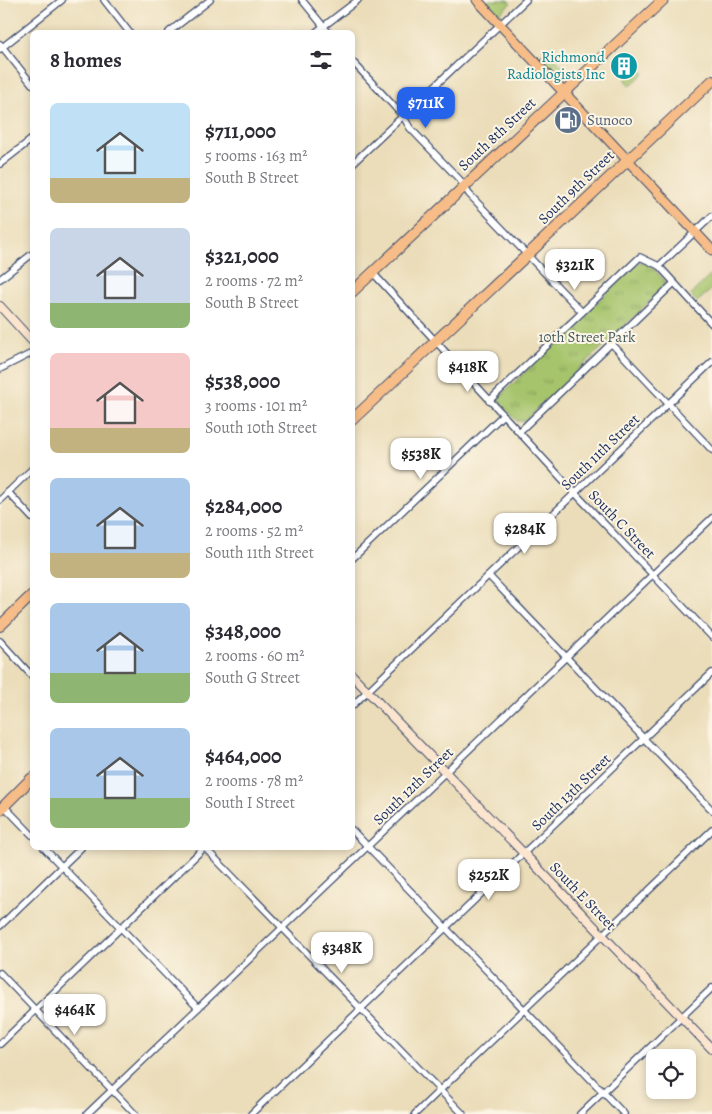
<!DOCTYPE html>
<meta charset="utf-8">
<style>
:root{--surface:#fff;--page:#f2f2f3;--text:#2b2b33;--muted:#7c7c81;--accent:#2563eb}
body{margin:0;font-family:Alegreya,serif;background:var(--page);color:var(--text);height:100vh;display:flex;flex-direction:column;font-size:19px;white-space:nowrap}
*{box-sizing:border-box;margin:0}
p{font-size:16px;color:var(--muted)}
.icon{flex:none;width:28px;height:28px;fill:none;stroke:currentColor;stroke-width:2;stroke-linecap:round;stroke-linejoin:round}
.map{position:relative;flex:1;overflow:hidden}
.sheet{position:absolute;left:30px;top:30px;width:325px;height:820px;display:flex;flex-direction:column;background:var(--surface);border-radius:8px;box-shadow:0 2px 8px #0003}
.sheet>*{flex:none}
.fabs{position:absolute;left:646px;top:1049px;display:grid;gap:10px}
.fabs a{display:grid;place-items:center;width:50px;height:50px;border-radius:8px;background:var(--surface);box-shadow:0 2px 8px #0003;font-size:25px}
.price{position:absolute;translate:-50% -42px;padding:0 11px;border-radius:10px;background:#fff;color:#222;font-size:16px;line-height:32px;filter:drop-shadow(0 1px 2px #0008)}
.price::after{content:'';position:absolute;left:50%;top:30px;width:15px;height:11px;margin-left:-8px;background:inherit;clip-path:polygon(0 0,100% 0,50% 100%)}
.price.on{background:var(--accent);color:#fff}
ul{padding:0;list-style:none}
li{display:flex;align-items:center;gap:15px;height:125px;padding:0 20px}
li span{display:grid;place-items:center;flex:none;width:140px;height:100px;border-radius:8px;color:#555}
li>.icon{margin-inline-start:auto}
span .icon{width:60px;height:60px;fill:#fffc;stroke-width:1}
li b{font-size:21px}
h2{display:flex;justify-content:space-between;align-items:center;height:60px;padding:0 20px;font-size:21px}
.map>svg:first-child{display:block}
.green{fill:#a6c46c;stroke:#607a65}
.park{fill:url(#park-tufts);stroke:#607a65}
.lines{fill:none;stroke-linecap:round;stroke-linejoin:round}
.street-casing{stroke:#3a496c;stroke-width:8}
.secondary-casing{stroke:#3a496c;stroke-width:10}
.primary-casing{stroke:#3a496c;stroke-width:11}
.highway-casing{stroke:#3a496c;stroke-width:12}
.street{stroke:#fff;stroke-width:5.5}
.secondary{stroke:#fce5cf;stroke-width:8}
.primary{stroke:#f7bd88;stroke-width:9}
.highway{stroke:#f7bd88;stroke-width:10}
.labels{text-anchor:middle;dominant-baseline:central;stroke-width:4;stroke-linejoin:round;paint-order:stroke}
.culture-label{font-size:15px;fill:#0d838f;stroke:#fcf5e5;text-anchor:end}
.service-label{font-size:15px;fill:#4e5e75;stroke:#fcf5e5;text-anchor:start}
.street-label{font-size:15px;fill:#1b2f5e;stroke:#fcf5e5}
.park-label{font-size:15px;fill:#455c62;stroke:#fcf5e5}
</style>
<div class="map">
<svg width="712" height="1114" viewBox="0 0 712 1114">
<defs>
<pattern id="park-tufts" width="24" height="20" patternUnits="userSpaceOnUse" patternTransform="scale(1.25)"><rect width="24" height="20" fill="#a6c46c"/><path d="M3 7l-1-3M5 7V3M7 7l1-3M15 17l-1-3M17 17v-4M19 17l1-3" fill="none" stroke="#86a05c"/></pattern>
</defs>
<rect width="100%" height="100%" fill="#fcf5e5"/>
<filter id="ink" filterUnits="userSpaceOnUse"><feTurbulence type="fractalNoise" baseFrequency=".02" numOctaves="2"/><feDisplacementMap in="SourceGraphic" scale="10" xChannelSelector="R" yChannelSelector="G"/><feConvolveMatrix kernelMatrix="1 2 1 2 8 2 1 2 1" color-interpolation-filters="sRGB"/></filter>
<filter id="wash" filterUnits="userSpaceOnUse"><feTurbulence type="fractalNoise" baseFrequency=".0096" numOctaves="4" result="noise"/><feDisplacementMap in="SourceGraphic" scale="20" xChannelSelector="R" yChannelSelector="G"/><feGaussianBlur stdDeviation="1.12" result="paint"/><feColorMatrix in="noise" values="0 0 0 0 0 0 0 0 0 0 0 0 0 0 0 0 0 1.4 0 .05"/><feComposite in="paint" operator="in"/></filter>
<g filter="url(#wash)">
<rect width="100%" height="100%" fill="#ebddb9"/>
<g class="green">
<path d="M489,0H508L511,3L499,14L487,2Z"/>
<path d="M546,49L570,74L562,81L539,57Z"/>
<path d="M636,64L644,73L630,86L625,80L636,70L634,67Z"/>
<path d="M712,274V289L697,302L690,295Z"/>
</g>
<path class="park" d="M639,262H647L665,281V287L525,421H517L500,403L499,397Z"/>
</g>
<g filter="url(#ink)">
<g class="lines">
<g class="street-casing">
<g id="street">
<path d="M104,0L129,32"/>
<path d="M302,0L328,32"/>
<path d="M169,32L210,0"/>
<path d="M316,32L358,0"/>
<path d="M0,44L32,84"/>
<path d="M0,49L62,0"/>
<path d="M352,61L403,116L410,128L460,180L469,194L582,312"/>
<path d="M0,164L32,139"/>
<path d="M352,164L526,0"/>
<path d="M659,266L712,216"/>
<path d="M373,273L575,493L712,637"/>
<path d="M0,279L32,254"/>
<path d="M612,344L712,450"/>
<path d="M0,369L32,353"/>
<path d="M489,401L640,257L659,266L712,324"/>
<path d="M519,432L674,283"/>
<path d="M8,492L32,518"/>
<path d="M0,500L32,469"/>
<path d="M352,559L503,415"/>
<path d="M489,576L712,810"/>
<path d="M0,641L32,676"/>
<path d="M352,706L712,362"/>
<path d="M4,806L32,835"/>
<path d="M352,830L624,1114"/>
<path d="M44,848L198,1008"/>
<path d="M205,848L463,1114"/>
<path d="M0,926L81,848"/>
<path d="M0,973L135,1114"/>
<path d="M0,1044L204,848"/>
<path d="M87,1114L712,518"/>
<path d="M251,1114L712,673"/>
<path d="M415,1114L712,830"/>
<path d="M580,1114L712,988"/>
</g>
</g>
<g class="secondary-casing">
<g id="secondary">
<path d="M0,306L32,341"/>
<path d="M352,675L712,1049"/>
</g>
</g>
<g class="primary-casing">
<path id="primary" d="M477,0L712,250"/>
</g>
<g class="highway-casing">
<g id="highway">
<path d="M352,292L663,0"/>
<path d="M352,420L712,81"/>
<path d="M0,626L32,595"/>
<path d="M0,810L32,778"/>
</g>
</g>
<use href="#street" class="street"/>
<use href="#secondary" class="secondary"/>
<use href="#primary" class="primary"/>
<use href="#highway" class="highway"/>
</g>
</g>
<defs>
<g id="building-disc" transform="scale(1.4375)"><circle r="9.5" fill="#0f9aa8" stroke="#fcf5e5"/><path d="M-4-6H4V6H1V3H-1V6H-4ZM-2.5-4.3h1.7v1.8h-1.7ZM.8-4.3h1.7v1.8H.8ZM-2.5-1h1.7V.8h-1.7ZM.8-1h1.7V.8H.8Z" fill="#fff"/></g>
<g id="fuel-disc" transform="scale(1.4375)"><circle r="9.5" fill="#5c6f8a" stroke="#fcf5e5"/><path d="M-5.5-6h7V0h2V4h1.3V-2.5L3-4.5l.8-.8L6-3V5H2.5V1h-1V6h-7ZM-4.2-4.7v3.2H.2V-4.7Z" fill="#fff"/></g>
</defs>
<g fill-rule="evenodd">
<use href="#building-disc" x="624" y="66"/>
<use href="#fuel-disc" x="568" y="120"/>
</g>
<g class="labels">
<g class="culture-label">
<text x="605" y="57">Richmond<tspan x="605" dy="17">Radiologists Inc</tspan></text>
</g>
<g class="service-label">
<text x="587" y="120">Sunoco</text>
</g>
<g class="street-label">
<text transform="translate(497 134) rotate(-43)">South 8th Street</text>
<text transform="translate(576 187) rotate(-44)">South 9th Street</text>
<text transform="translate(600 452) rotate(-44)">South 11th Street</text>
<text transform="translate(622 524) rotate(46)">South C Street</text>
<text transform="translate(413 786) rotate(-44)">South 12th Street</text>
<text transform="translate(571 792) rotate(-44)">South 13th Street</text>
<text transform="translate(583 896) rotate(46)">South E Street</text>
</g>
<g class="park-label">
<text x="587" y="337">10th Street Park</text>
</g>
</g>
</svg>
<div class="fabs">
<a><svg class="icon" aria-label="locate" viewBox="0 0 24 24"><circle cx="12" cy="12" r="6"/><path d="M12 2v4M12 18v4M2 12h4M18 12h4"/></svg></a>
</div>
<b class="price on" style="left:426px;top:129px">$711K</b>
<b class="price" style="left:575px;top:291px">$321K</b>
<b class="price" style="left:468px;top:393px">$418K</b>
<b class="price" style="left:421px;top:480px">$538K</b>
<b class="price" style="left:525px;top:555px">$284K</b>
<b class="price" style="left:489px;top:901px">$252K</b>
<b class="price" style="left:342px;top:974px">$348K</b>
<b class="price" style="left:75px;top:1036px">$464K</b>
<section class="sheet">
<h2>8 homes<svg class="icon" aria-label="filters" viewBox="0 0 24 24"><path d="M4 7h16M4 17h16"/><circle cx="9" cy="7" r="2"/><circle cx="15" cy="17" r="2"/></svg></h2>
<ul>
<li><span style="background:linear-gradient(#bfe0f5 75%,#c2b280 0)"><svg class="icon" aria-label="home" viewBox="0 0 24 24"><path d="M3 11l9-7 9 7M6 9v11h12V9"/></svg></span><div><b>$711,000</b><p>5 rooms · 163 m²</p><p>South B Street</p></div></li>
<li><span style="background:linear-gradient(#c9d6e8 75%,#8fb573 0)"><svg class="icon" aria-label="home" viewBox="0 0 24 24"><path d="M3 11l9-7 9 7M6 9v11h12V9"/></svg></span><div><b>$321,000</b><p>2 rooms · 72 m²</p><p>South B Street</p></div></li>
<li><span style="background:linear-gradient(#f6c9c9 75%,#c2b280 0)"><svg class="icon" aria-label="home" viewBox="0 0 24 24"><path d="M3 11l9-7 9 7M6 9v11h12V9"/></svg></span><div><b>$538,000</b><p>3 rooms · 101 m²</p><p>South 10th Street</p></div></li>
<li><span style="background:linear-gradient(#a9c7e8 75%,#c2b280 0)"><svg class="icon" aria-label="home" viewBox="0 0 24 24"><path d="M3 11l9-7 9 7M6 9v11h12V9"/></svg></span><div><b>$284,000</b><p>2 rooms · 52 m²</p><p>South 11th Street</p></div></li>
<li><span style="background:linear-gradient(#a9c7e8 70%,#8fb573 0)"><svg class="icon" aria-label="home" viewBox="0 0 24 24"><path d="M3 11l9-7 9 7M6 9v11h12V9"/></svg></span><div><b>$348,000</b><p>2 rooms · 60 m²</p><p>South G Street</p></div></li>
<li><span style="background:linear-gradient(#a9c7e8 70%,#8fb573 0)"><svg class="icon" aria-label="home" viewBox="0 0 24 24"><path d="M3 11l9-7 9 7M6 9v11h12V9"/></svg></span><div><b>$464,000</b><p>2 rooms · 78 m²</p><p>South I Street</p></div></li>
</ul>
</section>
</div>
